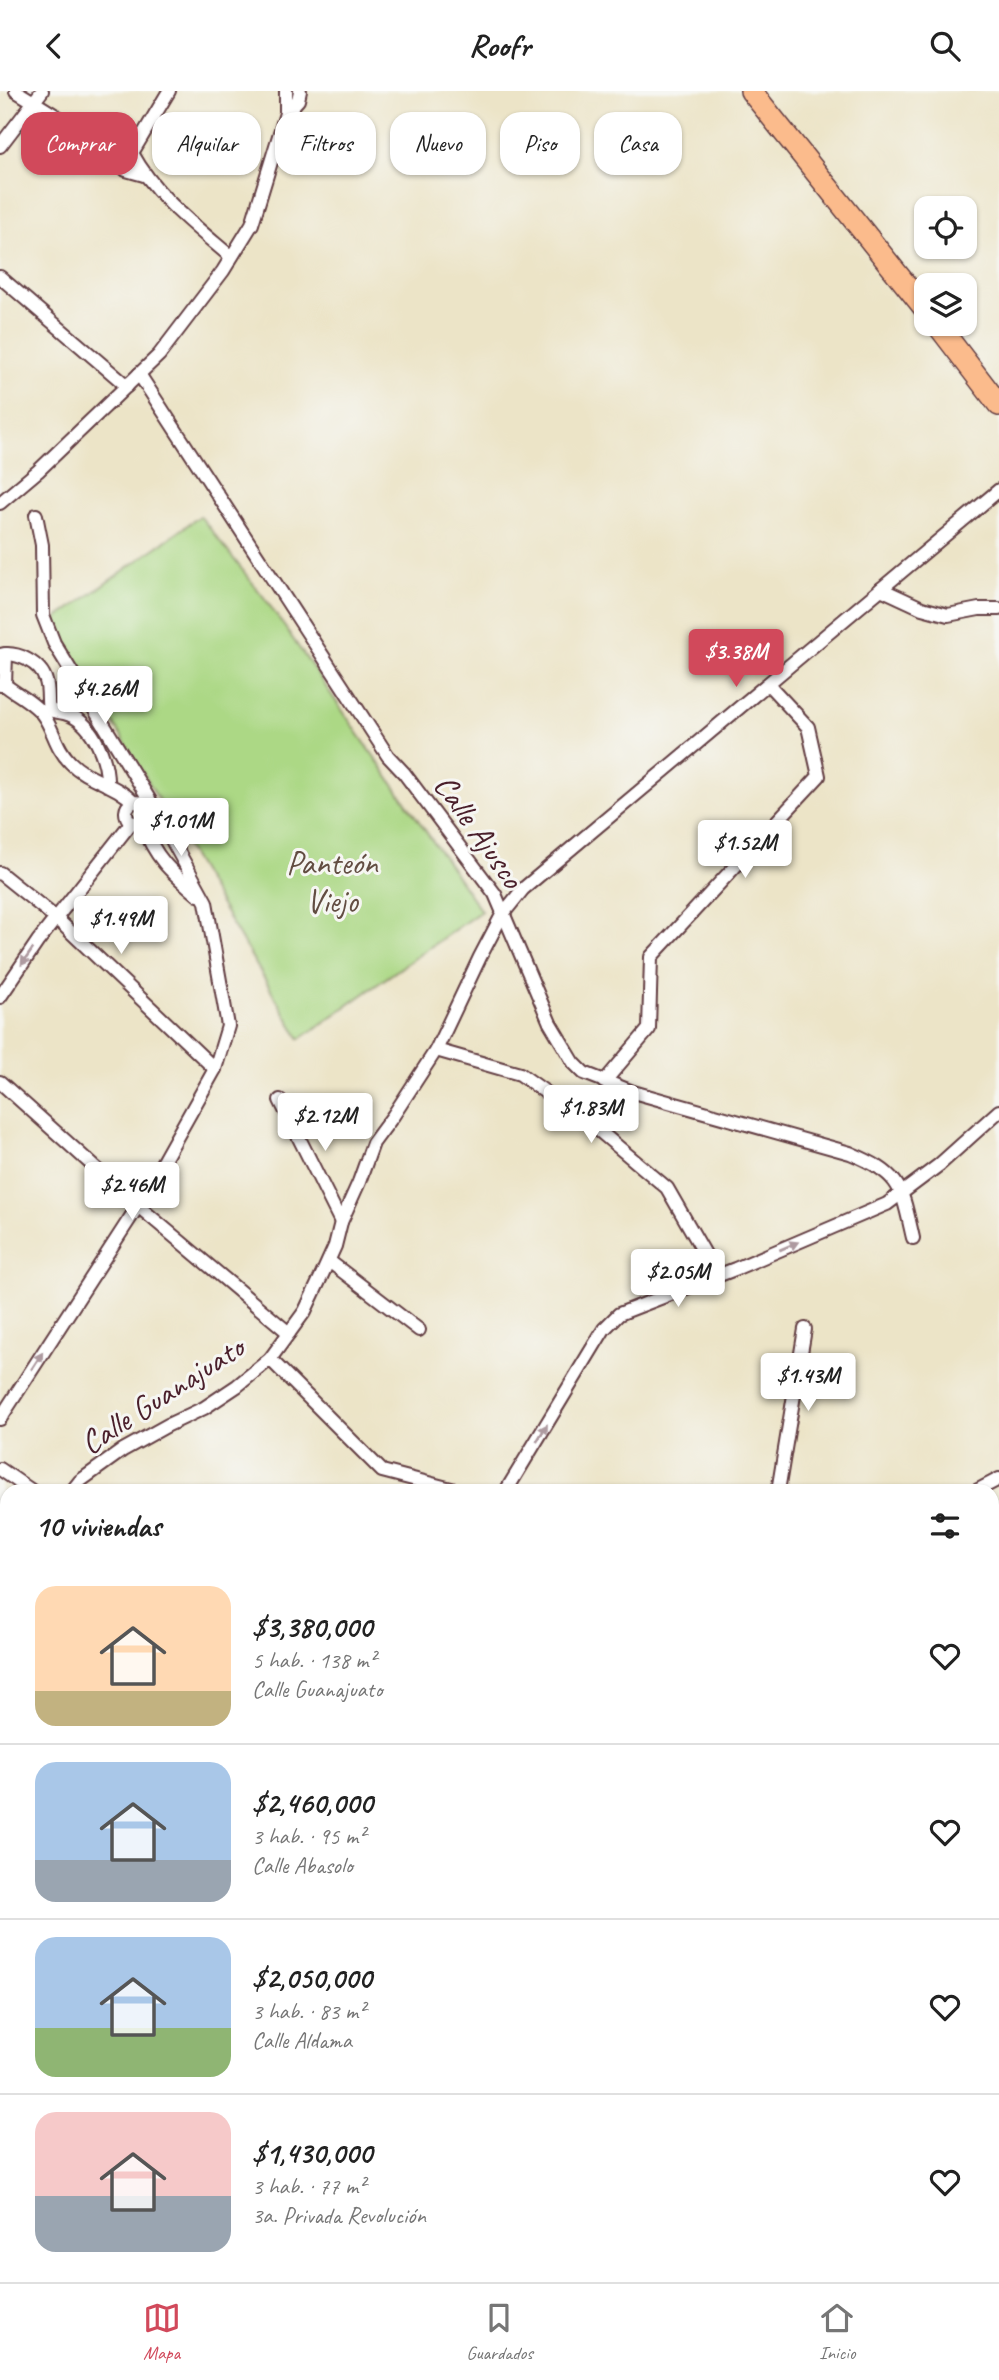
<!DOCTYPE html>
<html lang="es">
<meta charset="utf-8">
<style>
:root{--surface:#fff;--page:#f6f6f6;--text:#222;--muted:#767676;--line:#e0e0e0;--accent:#d1495b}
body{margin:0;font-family:Caveat,sans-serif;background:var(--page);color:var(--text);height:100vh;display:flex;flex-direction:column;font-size:26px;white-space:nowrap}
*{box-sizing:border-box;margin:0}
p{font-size:23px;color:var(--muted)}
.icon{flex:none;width:38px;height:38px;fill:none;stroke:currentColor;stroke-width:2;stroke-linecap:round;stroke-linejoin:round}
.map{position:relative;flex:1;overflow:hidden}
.sheet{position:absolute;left:0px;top:1393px;width:999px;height:798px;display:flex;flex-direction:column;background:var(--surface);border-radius:21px 21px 0 0;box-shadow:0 2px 5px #0004}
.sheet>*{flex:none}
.hud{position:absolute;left:21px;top:21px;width:957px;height:63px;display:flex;gap:14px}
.controls{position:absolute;left:914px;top:105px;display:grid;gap:14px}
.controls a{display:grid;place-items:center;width:63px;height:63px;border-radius:14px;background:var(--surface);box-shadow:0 2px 5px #0004;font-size:35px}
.price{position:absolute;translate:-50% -60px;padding:0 16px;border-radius:7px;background:#fff;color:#222;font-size:23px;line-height:46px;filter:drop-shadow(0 2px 4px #0008)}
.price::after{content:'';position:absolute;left:50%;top:42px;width:21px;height:16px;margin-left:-10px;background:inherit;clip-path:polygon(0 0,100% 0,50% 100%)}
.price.active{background:var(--accent);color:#fff}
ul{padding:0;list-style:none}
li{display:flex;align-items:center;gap:21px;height:175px;padding:0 35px}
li+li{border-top:2px solid var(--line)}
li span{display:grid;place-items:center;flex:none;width:196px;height:140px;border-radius:21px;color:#555}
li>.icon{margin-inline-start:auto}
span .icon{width:84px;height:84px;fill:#fffc;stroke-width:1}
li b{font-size:30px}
h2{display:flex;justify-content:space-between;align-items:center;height:84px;padding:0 35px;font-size:30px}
.chip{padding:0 24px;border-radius:21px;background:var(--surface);box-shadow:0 2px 5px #0004;font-size:24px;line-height:63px}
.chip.active{background:var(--accent);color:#fff}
header{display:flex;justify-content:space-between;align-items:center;height:91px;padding:0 35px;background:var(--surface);font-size:32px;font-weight:700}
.tabs{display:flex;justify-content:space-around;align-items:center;height:98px;border-top:2px solid var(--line);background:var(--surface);font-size:19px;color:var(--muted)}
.tabs a{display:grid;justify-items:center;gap:4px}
.tabs .active{color:var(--accent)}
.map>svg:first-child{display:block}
.green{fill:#acd885;stroke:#7b7c58;stroke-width:2}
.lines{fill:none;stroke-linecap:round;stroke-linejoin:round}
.minor-casing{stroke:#623d42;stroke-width:16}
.tertiary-casing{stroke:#623d42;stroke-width:19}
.secondary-casing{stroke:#623d42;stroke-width:21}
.primary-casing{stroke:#623d42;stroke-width:24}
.minor{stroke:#fff;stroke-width:12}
.tertiary{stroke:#fff;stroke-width:16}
.secondary{stroke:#fde4d1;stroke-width:18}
.primary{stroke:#fbbb8c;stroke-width:21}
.oneway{fill:#ae9aa0}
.labels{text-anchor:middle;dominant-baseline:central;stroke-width:6;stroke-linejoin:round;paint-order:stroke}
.street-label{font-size:33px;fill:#4a1f2b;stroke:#f6f6f2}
.park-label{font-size:33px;fill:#624d42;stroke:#f6f6f2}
</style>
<header><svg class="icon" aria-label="back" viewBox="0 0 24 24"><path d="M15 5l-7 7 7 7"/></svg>Roofr<svg class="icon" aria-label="search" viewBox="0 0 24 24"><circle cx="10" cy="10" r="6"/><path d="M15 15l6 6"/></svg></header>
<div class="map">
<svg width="999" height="2191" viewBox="0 0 999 2191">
<rect width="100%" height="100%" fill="#f6f6f2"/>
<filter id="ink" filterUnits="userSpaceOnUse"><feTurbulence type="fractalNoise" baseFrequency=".0143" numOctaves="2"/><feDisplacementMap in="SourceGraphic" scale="14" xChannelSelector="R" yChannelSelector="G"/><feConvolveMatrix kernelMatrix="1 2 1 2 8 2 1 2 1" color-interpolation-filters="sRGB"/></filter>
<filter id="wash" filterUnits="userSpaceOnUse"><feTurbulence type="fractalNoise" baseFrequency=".00686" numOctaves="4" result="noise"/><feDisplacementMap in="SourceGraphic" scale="28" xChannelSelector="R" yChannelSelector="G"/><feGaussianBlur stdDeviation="1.57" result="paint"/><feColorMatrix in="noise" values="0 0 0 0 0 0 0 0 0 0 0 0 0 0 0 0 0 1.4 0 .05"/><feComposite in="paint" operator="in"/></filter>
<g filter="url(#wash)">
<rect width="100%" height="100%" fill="#ece4c7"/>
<path class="green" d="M200,425L266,509L481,820L300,948L53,530Z"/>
</g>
<g filter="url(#ink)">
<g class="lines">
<g class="minor-casing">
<g id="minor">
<path d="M16,0L103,54L132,62C155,105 195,135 231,166"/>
<path d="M286,22L298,9L300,0"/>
<path d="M103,54L126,79L144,84"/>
<path d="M0,55L42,0"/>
<path d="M132,62L169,0"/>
<path d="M0,186L127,295"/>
<path d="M139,283L388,665L404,682L495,803L550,932L574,972L584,982L633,1001L850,1062C902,1084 901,1095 913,1147"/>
<path d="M0,412L38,380L159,264L223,180L252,133L286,22V0"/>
<path d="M881,498L922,517L948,524L979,518H999"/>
<path d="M0,564C17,560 41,572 46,590C49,599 47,610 49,619"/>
<path d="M0,594H5C16,603 35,612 43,624C54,639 55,656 70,671C88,690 115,692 133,711C147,710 152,723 142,732H131C124,724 124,717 133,711"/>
<path d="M5,594L6,563"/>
<path d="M43,623L49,619C56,621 64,621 70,624C94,634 108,670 107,694"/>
<path d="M142,732C155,767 170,780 198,804"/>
<path d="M0,782L56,827L215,978"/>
<path d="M0,906L38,850L131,732"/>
<path d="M436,959L520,983L597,1038L667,1097L717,1184"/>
<path d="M0,991L138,1115L289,1242"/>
<path d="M604,991L649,938L651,866L819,685L808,636L768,593"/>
<path d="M280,1009L341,1131"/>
<path d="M329,1170L419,1239"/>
<path d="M270,1268L382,1380L459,1400"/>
<path d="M0,1328L138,1115L215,978L228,935L206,811L152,713L54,552L43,524L42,454L36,424"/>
<path d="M0,1378L32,1400"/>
<path d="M72,1400L80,1390L123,1359L168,1334L204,1317L237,1295L270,1268L305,1220L321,1186L335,1155L341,1131L359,1091L373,1052L393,1025L436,959L480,866L502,824L523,798L999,399"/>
<path d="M506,1400L604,1238L619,1223L735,1178L887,1113L939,1074L999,1020"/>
<path d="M778,1400L805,1238"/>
<path d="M976,1400L999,1388"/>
<path d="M992,1519L999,1514"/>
<path d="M992,1839L999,1829"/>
<path d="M992,1854L999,1857"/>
<path d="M992,2033L999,2039"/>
<path d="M0,2159L7,2164"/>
<path d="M38,2184L49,2191"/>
<path d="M252,2191L257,2184"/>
</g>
</g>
<g class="tertiary-casing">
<g id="tertiary">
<path d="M992,1632L999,1623"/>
<path d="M738,2191L746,2184"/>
</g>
</g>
<g class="secondary-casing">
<g id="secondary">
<path d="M0,1597L7,1601"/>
<path d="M0,1889L7,1894"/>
<path d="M437,2184L448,2191"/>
<path d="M899,2184L910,2191"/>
</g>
</g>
<g class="primary-casing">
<g id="primary">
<path d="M751,0L926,219"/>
<path d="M937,233L999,314"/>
</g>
</g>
<use href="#minor" class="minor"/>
<use href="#tertiary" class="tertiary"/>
<use href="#secondary" class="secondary"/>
<use href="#primary" class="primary"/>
</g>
<defs><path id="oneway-solid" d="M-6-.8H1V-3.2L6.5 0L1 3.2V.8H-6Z" transform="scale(1.75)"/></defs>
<g class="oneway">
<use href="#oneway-solid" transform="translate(27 866) rotate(125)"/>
<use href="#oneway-solid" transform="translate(789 1155) rotate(-23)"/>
<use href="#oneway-solid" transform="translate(37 1270) rotate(-57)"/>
<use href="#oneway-solid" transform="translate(542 1342) rotate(-59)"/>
</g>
</g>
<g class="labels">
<g class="street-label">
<text transform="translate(479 740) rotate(55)">Calle Ajusco</text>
<text transform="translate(162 1304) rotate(-33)">Calle Guanajuato</text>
</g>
<g class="park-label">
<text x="332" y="772">Panteón<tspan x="332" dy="38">Viejo</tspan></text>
</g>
</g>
</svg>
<div class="controls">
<a><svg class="icon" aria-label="locate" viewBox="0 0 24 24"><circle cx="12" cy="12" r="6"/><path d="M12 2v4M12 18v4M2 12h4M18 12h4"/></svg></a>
<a><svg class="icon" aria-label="layers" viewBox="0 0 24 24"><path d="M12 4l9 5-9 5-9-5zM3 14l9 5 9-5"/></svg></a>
</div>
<b class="price active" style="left:736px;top:598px">$3.38M</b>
<b class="price" style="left:105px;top:635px">$4.26M</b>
<b class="price" style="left:181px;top:767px">$1.01M</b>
<b class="price" style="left:745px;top:789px">$1.52M</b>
<b class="price" style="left:121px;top:865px">$1.49M</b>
<b class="price" style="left:591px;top:1054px">$1.83M</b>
<b class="price" style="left:325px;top:1062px">$2.12M</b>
<b class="price" style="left:132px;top:1131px">$2.46M</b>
<b class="price" style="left:678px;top:1218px">$2.05M</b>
<b class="price" style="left:808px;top:1322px">$1.43M</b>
<div class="hud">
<a class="chip active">Comprar</a>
<a class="chip">Alquilar</a>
<a class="chip">Filtros</a>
<a class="chip">Nuevo</a>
<a class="chip">Piso</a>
<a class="chip">Casa</a>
</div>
<section class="sheet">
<h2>10 viviendas<svg class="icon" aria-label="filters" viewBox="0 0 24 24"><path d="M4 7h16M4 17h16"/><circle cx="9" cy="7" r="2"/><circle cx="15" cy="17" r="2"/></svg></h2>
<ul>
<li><span style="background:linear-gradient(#ffd9b3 75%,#c2b280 0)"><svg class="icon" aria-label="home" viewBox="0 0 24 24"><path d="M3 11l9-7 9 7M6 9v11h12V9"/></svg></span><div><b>$3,380,000</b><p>5 hab. · 138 m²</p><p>Calle Guanajuato</p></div><svg class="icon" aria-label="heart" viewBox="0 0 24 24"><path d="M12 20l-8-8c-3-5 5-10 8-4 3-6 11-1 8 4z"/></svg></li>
<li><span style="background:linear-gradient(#a9c7e8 70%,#9aa5b1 0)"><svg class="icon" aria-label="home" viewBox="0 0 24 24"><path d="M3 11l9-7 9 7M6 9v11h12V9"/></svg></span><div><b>$2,460,000</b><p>3 hab. · 95 m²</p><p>Calle Abasolo</p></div><svg class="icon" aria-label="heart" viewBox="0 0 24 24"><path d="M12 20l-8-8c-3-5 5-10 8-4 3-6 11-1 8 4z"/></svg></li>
<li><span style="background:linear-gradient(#a9c7e8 65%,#8fb573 0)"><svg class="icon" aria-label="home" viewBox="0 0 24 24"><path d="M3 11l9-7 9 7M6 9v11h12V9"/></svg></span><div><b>$2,050,000</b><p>3 hab. · 83 m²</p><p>Calle Aldama</p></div><svg class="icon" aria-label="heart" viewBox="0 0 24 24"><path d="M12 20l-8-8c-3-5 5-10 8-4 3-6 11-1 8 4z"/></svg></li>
<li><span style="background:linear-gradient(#f6c9c9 60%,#9aa5b1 0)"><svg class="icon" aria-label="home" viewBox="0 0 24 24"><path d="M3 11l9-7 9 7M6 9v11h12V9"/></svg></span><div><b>$1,430,000</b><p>3 hab. · 77 m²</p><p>3a. Privada Revolución</p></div><svg class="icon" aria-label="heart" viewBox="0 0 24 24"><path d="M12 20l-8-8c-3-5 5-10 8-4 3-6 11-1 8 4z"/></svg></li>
</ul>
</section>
</div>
<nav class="tabs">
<a class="active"><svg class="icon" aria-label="map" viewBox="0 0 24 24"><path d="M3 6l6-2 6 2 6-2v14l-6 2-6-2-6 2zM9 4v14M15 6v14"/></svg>Mapa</a>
<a><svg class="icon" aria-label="saved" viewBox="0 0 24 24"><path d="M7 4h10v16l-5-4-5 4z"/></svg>Guardados</a>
<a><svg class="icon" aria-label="home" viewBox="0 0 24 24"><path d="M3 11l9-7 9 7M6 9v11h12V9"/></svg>Inicio</a>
</nav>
